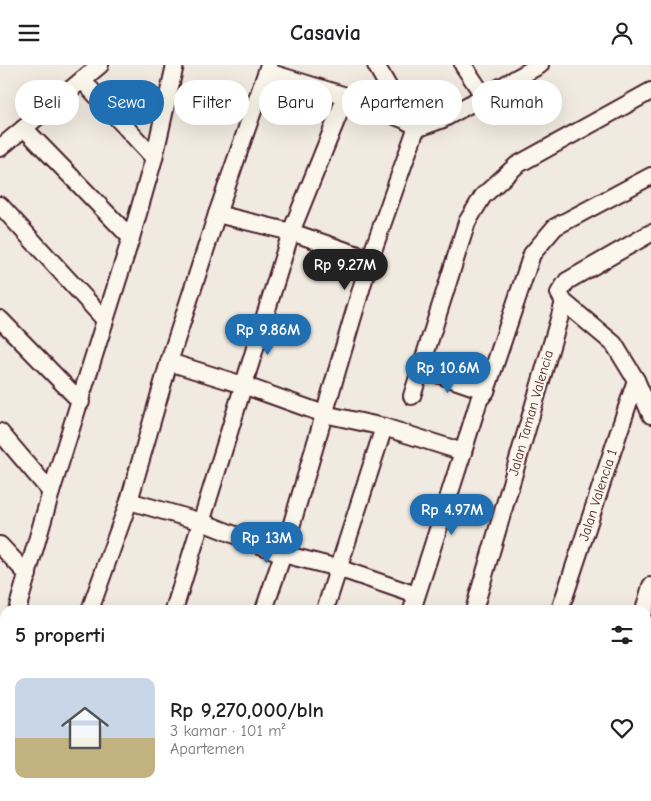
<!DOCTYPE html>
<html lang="id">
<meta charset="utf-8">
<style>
:root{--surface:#fff;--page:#f2f2f2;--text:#202124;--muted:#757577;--accent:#1f6fb2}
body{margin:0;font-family:"Comic Neue",sans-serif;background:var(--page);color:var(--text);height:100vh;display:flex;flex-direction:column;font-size:19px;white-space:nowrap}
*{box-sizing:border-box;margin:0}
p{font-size:16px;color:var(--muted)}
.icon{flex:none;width:28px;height:28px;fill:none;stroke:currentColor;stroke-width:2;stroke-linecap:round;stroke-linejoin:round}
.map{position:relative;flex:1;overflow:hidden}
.details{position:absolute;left:0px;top:540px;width:651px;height:196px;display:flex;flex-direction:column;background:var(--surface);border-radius:15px 15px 0 0;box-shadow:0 5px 20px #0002}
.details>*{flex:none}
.guide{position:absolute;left:15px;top:15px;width:621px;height:45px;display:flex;gap:10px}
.price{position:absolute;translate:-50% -42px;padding:0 11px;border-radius:18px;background:var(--accent);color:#fff;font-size:16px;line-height:32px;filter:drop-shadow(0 1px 2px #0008)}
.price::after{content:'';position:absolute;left:50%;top:30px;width:15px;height:11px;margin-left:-8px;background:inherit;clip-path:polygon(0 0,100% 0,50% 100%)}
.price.active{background:#222;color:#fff}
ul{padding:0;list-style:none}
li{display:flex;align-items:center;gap:15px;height:125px;padding:0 15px}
li span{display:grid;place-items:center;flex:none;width:140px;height:100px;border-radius:10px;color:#555}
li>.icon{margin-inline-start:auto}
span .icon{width:60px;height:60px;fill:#fffc;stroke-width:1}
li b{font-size:21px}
h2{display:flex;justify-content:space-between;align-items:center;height:60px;padding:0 15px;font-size:21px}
.pill{padding:0 18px;border-radius:22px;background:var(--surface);box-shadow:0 5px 20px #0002;font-size:18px;line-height:45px}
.pill.active{background:var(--accent);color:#fff}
header{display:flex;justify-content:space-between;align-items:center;height:65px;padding:0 15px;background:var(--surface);font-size:22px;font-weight:600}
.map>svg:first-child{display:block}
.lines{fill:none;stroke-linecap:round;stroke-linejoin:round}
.minor-casing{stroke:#4a1f2b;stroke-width:20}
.minor{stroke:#fbf7ec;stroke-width:16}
.labels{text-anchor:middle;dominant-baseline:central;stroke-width:4;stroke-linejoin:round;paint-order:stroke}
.street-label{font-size:14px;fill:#4a1f2b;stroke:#fbf7ec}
</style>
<header><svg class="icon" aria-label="menu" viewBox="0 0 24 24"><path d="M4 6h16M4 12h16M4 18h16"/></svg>Casavia<svg class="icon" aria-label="person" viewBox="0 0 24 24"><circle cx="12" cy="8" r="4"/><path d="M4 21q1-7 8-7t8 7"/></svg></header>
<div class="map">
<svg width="651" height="736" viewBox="0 0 651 736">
<rect width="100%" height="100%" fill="#f0eae0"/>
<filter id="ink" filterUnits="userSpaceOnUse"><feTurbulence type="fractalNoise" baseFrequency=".02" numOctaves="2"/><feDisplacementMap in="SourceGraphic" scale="10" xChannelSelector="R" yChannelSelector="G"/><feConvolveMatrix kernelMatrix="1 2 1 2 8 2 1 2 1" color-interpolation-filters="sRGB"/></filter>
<g filter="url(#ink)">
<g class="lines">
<g class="minor-casing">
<g id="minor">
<path d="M376,0L408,57"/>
<path d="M463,0L483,30"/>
<path d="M268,7L346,31L405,55"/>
<path d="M82,15L154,93"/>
<path d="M24,63L131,173"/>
<path d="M0,83L100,0"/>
<path d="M0,140L105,255"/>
<path d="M217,149L291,167L370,194"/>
<path d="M651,168L567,216L559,228L564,237L614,279L636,315L651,350"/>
<path d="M0,254L81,337"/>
<path d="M169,297L243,320L324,349L384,362L463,387L479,335L486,326L532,189L555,162L651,111"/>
<path d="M420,303L486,326"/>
<path d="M412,331L467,157L483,131L517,100L651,26"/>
<path d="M0,367L51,427"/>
<path d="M129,436L202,457L283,489L338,503L416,530"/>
<path d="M0,480L28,510"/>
<path d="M17,545L51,427L131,173L154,93L175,0"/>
<path d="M90,545L129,436L169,297L217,149L269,0"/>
<path d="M174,545L291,167L346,31"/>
<path d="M264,545L283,489L370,194L416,64L443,54L540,0"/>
<path d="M325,545L384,362"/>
<path d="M412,545L463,387"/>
<path d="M474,545L564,237"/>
<path d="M560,545L636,315"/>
<path d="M644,545L651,521"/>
<path d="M0,568L5,565"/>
<path d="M646,629L651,631"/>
<path d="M0,656L5,654"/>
<path d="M646,707L651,708"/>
<path d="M0,731L5,729"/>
<path d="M179,731L194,736"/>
<path d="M81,736V731"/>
<path d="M155,736V731"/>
<path d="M275,736L276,731"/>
<path d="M350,736L351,731"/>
<path d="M414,736L415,731"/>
<path d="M501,736L502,731"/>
<path d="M586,736L587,731"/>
</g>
</g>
<use href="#minor" class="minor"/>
</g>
</g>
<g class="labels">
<g class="street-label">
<text transform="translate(531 348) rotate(-74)">Jalan Taman Valencia</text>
<text transform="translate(598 430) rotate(-72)">Jalan Valencia 1</text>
</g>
</g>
</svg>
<b class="price active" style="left:345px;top:226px">Rp 9.27M</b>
<b class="price" style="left:268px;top:291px">Rp 9.86M</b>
<b class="price" style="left:448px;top:329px">Rp 10.6M</b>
<b class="price" style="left:452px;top:471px">Rp 4.97M</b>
<b class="price" style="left:267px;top:499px">Rp 13M</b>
<div class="guide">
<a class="pill">Beli</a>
<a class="pill active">Sewa</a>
<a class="pill">Filter</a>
<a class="pill">Baru</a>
<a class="pill">Apartemen</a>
<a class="pill">Rumah</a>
</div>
<section class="details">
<h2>5 properti<svg class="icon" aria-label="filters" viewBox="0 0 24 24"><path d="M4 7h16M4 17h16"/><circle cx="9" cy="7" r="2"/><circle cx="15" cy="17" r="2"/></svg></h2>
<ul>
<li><span style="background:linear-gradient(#c9d6e8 60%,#c2b280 0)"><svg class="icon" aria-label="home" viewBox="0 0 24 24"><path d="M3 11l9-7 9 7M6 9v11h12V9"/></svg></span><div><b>Rp 9,270,000/bln</b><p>3 kamar · 101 m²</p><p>Apartemen</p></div><svg class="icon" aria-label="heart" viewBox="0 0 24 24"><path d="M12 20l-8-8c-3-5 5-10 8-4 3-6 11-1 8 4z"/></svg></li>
</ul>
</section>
</div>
